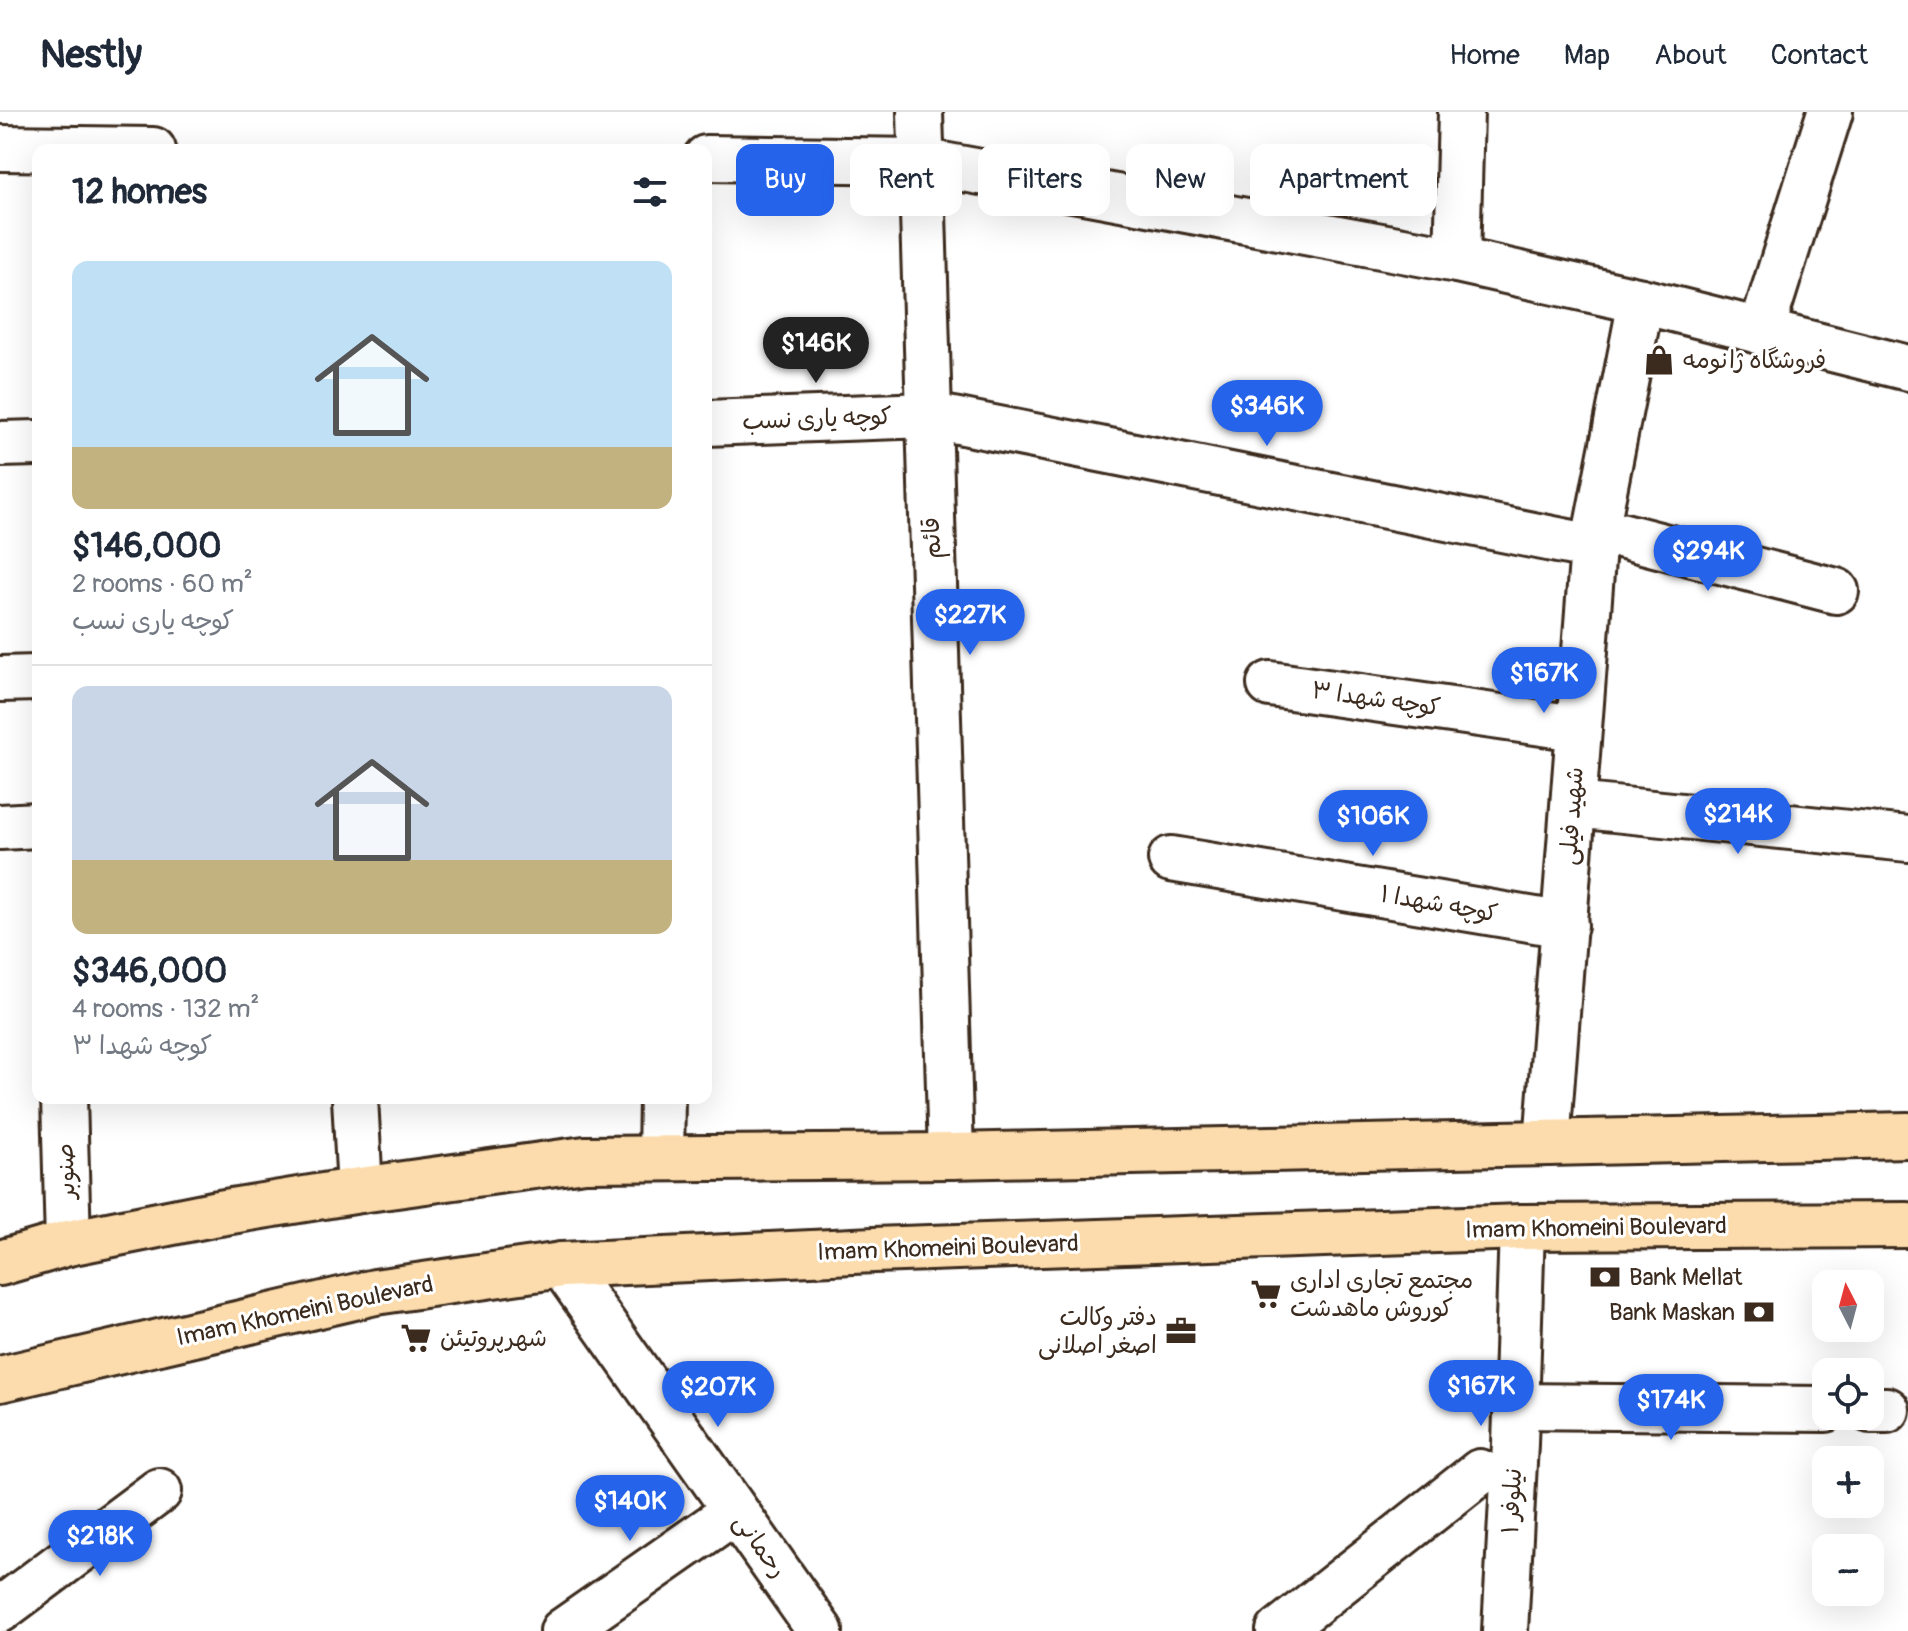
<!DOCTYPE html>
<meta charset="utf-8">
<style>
:root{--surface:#fff;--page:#f2f2f3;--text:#1f2937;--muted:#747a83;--line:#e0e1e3;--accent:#2563eb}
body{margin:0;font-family:Pangolin,"Playpen Sans Arabic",sans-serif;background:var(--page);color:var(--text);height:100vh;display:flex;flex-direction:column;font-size:30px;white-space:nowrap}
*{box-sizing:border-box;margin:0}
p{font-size:26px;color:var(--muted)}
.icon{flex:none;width:44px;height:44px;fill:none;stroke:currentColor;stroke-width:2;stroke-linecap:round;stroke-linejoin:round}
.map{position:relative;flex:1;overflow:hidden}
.side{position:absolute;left:32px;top:32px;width:680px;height:960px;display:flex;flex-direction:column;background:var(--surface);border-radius:16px;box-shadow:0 8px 32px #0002}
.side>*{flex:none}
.hud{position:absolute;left:736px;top:32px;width:760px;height:72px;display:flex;gap:16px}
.needle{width:52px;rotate:354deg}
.tools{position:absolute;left:1812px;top:1158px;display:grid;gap:16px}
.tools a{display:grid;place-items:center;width:72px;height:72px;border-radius:16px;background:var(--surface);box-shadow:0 8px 32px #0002;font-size:40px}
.price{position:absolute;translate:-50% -68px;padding:0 18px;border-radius:28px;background:var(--accent);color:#fff;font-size:26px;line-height:52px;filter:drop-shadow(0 2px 4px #0008)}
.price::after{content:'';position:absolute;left:50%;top:48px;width:24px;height:18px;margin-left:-12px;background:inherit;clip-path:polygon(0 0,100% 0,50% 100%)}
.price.active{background:#222;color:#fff}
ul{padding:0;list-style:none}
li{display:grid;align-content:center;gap:16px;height:424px;padding:0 40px}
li+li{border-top:2px solid var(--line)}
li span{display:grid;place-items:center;height:248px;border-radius:16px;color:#555}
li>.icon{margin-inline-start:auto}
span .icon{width:144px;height:144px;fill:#fffc;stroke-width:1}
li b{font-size:34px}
h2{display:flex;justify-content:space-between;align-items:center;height:96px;padding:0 40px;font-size:34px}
.chip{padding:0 28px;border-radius:16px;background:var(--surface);box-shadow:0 8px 32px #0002;font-size:28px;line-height:72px}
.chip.active{background:var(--accent);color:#fff}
header{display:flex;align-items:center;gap:48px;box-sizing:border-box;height:112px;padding:0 40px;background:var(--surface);border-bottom:2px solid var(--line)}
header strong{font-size:38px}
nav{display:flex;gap:44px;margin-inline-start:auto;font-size:28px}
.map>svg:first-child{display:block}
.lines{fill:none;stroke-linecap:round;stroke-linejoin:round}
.minor-casing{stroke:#3b2a1e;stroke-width:50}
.tertiary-casing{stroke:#3b2a1e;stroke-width:50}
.primary-casing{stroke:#3b2a1e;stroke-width:50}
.minor{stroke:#fff;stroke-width:44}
.tertiary{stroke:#fff;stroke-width:44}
.primary{stroke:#fcdcac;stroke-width:44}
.labels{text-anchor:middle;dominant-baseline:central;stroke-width:6;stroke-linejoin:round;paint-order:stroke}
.poi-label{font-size:24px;fill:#3b2a1e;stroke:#fff;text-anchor:start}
.street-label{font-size:24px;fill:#3b2a1e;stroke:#fff}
</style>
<header>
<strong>Nestly</strong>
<nav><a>Home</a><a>Map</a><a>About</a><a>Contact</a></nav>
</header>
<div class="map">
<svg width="1908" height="1519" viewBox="0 0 1908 1519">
<rect width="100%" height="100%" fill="#fff"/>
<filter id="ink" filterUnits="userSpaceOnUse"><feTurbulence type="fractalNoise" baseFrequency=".0125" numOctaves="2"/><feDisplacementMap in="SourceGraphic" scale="16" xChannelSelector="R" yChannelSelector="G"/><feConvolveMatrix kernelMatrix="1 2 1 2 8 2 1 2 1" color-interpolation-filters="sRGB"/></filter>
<g filter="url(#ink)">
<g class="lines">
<g class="minor-casing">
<g id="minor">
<path d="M0,36L153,38"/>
<path d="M706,46L921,49L1457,148L1641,189L1908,256"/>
<path d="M1457,148L1461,0"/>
<path d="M1761,220L1830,0"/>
<path d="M706,311L928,303L1593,435"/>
<path d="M0,332L38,331"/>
<path d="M1597,417L1836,479"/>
<path d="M0,567L38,566"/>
<path d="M1270,572L1577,616"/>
<path d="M1574,693L1908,727"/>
<path d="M0,715L38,713"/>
<path d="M1171,747L1565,813"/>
<path d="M64,986L68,1131"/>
<path d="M355,986L360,1078"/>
<path d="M1547,1031L1593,435L1641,189"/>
<path d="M661,1045L662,986"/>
<path d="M1516,1294L1826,1297"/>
<path d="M1870,1298H1887"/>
<path d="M0,1498L159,1379"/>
<path d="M563,1519L735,1399"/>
<path d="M1279,1519L1480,1360"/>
<path d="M1505,1519L1515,1332L1522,1115"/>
</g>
</g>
<g class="tertiary-casing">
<g id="tertiary">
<path d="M920,0L951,1044"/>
<path d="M562,1153L820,1519"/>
</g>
</g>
<g class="primary-casing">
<g id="primary">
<path d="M0,1151L68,1131L213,1102L360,1078L585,1047L951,1044L1908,1023"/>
<path d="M0,1267L375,1180L562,1153L874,1138L1522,1115L1908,1113"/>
</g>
</g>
<use href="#minor" class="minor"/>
<use href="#tertiary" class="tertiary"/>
<use href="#primary" class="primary"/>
</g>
</g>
<defs>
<g id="shop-bare" transform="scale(2.4)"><path d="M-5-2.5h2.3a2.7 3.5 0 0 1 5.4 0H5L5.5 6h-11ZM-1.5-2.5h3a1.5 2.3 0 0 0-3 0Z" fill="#3b2a1e" stroke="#fff" stroke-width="2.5" paint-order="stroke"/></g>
<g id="bank-bare" transform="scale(2.4)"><path d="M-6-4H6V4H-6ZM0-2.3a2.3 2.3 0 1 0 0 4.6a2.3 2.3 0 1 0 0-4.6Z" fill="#3b2a1e" stroke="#fff" stroke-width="2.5" paint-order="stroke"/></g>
<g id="supermarket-bare" transform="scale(2.4)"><path d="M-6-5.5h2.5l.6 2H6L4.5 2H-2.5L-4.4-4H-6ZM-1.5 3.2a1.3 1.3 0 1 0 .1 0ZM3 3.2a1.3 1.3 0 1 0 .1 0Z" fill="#3b2a1e" stroke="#fff" stroke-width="2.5" paint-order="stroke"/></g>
<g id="office-bare" transform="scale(2.4)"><path d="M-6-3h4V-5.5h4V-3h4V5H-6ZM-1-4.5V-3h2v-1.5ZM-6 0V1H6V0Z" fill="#3b2a1e" stroke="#fff" stroke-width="2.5" paint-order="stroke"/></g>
</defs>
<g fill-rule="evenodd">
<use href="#shop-bare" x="1659" y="248"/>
<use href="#bank-bare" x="1605" y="1165"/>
<use href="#supermarket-bare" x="1266" y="1182"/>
<use href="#bank-bare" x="1759" y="1200"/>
<use href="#office-bare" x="1181" y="1219"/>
<use href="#supermarket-bare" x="416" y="1226"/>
</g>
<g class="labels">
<g class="poi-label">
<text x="1683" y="248">فروشگاه ژانومه</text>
<text x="1629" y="1165">Bank Mellat</text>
<text x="1290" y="1168">مجتمع تجاری اداری<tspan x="1290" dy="28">کوروش ماهدشت</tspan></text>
<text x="1735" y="1200" text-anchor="end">Bank Maskan</text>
<text x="1157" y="1205" text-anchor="end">دفتر وکالت<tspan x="1157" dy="28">اصغر اصلانی</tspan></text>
<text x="440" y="1226">شهرپروتیئن</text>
</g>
<g class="street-label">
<text transform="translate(817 307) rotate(-2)">کوچه یاری نسب</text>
<text transform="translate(932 426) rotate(-92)">قائم</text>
<text transform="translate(1376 587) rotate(8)">کوچه شهدا ۳</text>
<text transform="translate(1572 704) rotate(-86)">شهید فیلی</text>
<text transform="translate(1439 792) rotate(10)">کوچه شهدا ۱</text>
<text transform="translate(66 1059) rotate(-92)">صنوبر</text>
<text transform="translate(1596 1116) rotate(-1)">Imam Khomeini Boulevard</text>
<text transform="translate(948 1136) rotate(-2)">Imam Khomeini Boulevard</text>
<text transform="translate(305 1199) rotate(-12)">Imam Khomeini Boulevard</text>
<text transform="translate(1512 1389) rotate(-87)">نیلوفر ۱</text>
<text transform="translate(760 1434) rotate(54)">رحمانی</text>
</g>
</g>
</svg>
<div class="tools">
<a><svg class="needle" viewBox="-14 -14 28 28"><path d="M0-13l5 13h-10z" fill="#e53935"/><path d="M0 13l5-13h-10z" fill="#747a83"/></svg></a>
<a><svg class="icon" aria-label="locate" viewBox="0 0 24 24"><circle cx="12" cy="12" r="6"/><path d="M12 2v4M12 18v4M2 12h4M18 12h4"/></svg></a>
<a>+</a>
<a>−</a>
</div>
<b class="price active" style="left:816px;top:273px">$146K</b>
<b class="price" style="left:1267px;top:336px">$346K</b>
<b class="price" style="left:1708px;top:481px">$294K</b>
<b class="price" style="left:970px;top:545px">$227K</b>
<b class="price" style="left:1544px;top:603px">$167K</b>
<b class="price" style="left:1738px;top:744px">$214K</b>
<b class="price" style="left:1373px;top:746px">$106K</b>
<b class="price" style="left:1481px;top:1316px">$167K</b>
<b class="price" style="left:718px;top:1317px">$207K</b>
<b class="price" style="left:1671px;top:1330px">$174K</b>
<b class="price" style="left:630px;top:1431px">$140K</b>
<b class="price" style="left:100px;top:1466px">$218K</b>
<div class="hud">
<a class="chip active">Buy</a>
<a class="chip">Rent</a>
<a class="chip">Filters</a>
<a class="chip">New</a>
<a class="chip">Apartment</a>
</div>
<section class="side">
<h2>12 homes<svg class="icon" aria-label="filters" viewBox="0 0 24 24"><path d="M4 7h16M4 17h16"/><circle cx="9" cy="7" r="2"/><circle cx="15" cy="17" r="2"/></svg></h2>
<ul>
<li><span style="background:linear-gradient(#bfe0f5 75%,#c2b280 0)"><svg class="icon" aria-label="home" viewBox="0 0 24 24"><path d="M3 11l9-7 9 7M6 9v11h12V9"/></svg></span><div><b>$146,000</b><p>2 rooms · 60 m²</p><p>کوچه یاری نسب</p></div></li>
<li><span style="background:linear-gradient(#c9d6e8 70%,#c2b280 0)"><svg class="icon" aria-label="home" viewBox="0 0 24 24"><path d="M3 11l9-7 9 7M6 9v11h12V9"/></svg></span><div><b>$346,000</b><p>4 rooms · 132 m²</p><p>کوچه شهدا ۳</p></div></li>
</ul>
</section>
</div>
